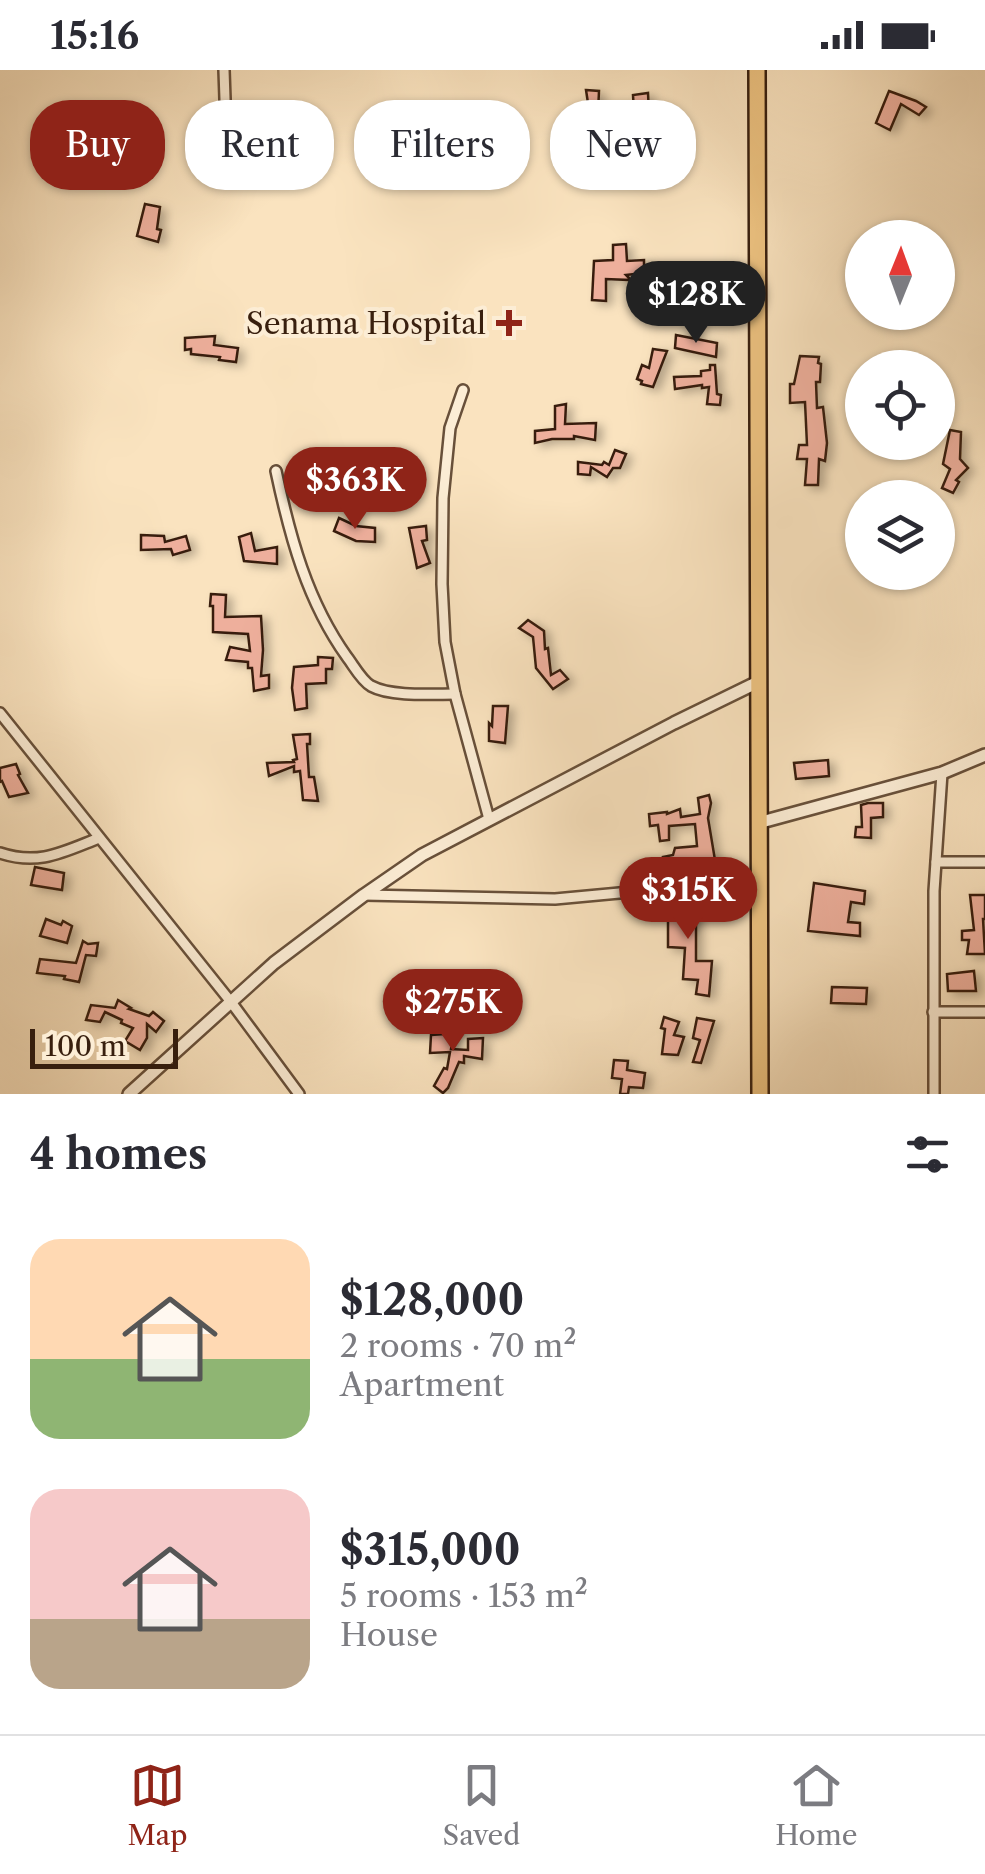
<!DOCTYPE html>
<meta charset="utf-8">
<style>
:root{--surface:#fff;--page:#f7f7f7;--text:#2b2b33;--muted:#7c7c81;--line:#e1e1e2;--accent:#8f2418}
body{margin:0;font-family:"Libre Caslon Text",serif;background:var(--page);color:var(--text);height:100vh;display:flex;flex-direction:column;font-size:38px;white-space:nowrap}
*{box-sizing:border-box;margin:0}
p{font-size:32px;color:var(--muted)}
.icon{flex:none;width:55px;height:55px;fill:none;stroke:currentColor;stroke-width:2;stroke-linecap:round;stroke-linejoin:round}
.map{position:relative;height:1024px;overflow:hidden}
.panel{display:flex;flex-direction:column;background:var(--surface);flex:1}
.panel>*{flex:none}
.hud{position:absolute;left:30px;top:30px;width:925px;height:90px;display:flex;gap:20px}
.needle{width:65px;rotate:1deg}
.controls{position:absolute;left:845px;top:150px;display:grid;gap:20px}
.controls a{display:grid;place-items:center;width:110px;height:110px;border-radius:50%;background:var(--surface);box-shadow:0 2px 8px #0004;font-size:50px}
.scale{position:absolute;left:30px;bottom:25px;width:148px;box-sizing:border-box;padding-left:10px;border:5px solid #381f0e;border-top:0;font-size:28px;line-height:35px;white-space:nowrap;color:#381f0e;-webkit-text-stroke:8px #fcedd5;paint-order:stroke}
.price{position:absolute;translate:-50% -85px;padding:0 22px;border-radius:35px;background:var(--accent);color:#fff;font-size:32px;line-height:65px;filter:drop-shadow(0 2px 5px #0008)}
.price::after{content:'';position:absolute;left:50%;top:60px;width:30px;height:22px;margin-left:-15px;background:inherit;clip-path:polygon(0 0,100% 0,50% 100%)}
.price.on{background:#222;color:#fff}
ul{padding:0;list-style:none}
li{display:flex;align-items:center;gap:30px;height:250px;padding:0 30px}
li span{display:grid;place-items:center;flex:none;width:280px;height:200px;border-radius:30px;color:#555}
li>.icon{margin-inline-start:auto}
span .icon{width:120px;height:120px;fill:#fffc;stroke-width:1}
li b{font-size:42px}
h2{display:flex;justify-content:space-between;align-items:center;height:120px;padding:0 30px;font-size:42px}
.tag{padding:0 35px;border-radius:40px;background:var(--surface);box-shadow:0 2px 8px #0004;font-size:35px;line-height:90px}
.tag.on{background:var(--accent);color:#fff}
.status{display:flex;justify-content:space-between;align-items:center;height:70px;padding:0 50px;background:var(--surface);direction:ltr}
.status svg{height:28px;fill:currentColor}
.menu{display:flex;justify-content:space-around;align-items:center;height:140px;border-top:2px solid var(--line);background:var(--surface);font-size:28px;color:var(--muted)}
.menu a{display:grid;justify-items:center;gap:5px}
.menu .on{color:var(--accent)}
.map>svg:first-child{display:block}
.building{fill:#eeaf9c;stroke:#381f0e;stroke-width:2.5;filter:url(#shadow)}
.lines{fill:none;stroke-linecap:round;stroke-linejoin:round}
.minor-casing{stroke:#68503a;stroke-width:14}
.tertiary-casing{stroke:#68503a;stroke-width:16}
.primary-casing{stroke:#381f0e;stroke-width:20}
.minor{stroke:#fcedd5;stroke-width:9}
.tertiary{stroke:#fcedd5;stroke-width:11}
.primary{stroke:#edc280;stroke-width:15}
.poi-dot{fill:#8f2418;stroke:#fcedd5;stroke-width:4}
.labels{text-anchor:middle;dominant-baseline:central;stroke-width:8;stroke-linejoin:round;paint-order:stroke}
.poi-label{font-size:30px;fill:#381f0e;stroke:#fcedd5;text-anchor:end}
</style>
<div class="status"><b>15:16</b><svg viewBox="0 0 49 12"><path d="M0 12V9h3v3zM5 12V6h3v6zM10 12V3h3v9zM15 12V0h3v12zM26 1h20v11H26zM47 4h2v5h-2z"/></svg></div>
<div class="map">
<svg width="985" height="1024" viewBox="0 0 985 1024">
<defs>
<filter id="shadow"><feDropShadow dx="6" dy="3.5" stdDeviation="5" flood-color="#0004"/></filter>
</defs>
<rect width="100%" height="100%" fill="#fae3bf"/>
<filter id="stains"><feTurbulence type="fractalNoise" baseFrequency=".002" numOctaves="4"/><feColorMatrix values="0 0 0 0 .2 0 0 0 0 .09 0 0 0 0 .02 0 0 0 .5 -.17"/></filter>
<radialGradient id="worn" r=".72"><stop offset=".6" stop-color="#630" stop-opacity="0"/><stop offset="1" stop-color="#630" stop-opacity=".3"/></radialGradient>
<g class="building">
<path d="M586,20L599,21L597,65L576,63L565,60L568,47L583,52L582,33H588Z"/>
<path d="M889,21L916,31L926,37L919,45L901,34L890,60L876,53Z"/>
<path d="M648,23L651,86H641V59H635L633,25Z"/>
<path d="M261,55L277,56L276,72L278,98L265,99L262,72H258Z"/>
<path d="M145,134L160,137L157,159L161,160L158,172L137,166Z"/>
<path d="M626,174L627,191L644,190V203L626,205L631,210L606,209V231L592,230L594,191L613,190V175Z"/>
<path d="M676,265L717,273L716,287L675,278Z"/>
<path d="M215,266L214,275L238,278L236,292L219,290L220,287L191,284V279L185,280V268Z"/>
<path d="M653,279L667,281L653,317L641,314L642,311L637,309L642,295L649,298Z"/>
<path d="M800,286L819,287L818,293L821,294L820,312H816L817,338L823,337L827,373L825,391L819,389L818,415H805L807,389H797L799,375H807L805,332L790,333V314H794Z"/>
<path d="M710,295H715L717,324L721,325L720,335L707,334L709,317L702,318V315L675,319L674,307L701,306V301L710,300Z"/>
<path d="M566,334L565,354L596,353L595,370L574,366V369H552L535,373V361L555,359V336Z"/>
<path d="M950,360L961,362L960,389L968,398L956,410L959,412L953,423L942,418L950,399L943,394Z"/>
<path d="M615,380L626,384L620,398H613L607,407L591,397L590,405L578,404V392L602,395L604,392L609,395Z"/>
<path d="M339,448L356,456L375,458V472L356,471L334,461Z"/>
<path d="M426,456L427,470L422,471L430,493L417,498L409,458Z"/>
<path d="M251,463L255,481L277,477V494L244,491L239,467Z"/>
<path d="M141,465L164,466L165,472L186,466L190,480L173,485L171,479L141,480Z"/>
<path d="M211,524L226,525L225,547L261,546L263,580L261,606L269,605V618L254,621L252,598H248V592L226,590L230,577L250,581L248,564L213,562V536H210Z"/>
<path d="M528,550L544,561L545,579L548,578L551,605L560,600L568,609L553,619L536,598L533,567L519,558Z"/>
<path d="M318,587L333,588L332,599H326V613L306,614L307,638L295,640L292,618L294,597L318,595Z"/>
<path d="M493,636H508L505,673L489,671V653L492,656Z"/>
<path d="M310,664V674H307L309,707H314L318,731L303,730L300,701L294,702V696L269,706L267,693L294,692L293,690L297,689L293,665Z"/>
<path d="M828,690L829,706L796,709L794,693Z"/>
<path d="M16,694L20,704L18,705L28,723L9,727L2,711L0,712V698Z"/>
<path d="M709,725L711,733L708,748L716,796L666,803L663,787L673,785L675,778L697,776L695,754L669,756V770L660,771L658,755L650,756L649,744L667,742V744L680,739L681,747L700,744L698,728Z"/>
<path d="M868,733H883V747L871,748V768L855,767L856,757H862L861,735Z"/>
<path d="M35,797L64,803L62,820L31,815Z"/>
<path d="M814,813L865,821L864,834L851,832L848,852L860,853V866L808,861Z"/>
<path d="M970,825H985V849H983L985,884H967L969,870H962V861L974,860Z"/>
<path d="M696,828V891H712L709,926L696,924L698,910L683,909L685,878L668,877V829Z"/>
<path d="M46,849L61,855L63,851L72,856L67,873L40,866Z"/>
<path d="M83,871L88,874L98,873L96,886L86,885L79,912L64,909L65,906L37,903L40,889L76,893Z"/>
<path d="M974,901L976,921H948L947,904Z"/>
<path d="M832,917L867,918L866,934L831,933Z"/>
<path d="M118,930L131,938L129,939L149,946L153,942L164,951L156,962L147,954V968L140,980L125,971L133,958L121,953L122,950L105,942L100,952L86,950L91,935L115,938Z"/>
<path d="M664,947L679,952L674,965L684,967L678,985L662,984L665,959L661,958Z"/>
<path d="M697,948L714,951L701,993L693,992L700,970L693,968Z"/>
<path d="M446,952H456L451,979L468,980V969L483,968L482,989L464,986V993L459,992L448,1018L443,1023L434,1016L444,998L447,999L450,982L430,983L431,965L444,964Z"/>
<path d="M614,990L628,991L627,1000L645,1003L643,1018L629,1017L628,1024H620L622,1009L612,1008Z"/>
</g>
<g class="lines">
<g class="minor-casing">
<g id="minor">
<path d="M224,0L226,58"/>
<path d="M463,320L450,358L443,428L442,514L445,572L455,624L489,749"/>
<path d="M276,401C290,467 307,531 347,587C354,596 361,610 371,616C391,627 433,624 455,624"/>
<path d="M0,643L231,932L299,1024"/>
<path d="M0,783C39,796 63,782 99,768"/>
<path d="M936,792H985"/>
<path d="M364,825L555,829L759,810"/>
<path d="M933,942H985"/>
<path d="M934,1024V821L942,703"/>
</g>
</g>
<g class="tertiary-casing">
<g id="tertiary">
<path d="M758,753L942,703L985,685"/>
<path d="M129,1024L274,893L364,825L422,785L674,653L758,612"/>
</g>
</g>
<g class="primary-casing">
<path id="primary" d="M757,0L760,1024"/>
</g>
<use href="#minor" class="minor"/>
<use href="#tertiary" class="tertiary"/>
<use href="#primary" class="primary"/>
</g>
<path class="poi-dot" d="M504 238h10v10h10v10h-10v10h-10v-10h-10v-10h10z"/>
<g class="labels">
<g class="poi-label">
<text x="486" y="253">Senama Hospital</text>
</g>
</g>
<rect width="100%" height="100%" filter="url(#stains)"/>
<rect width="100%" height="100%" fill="url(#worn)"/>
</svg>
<div class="controls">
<a><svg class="needle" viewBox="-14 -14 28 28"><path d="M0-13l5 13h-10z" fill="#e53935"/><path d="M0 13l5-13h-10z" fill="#7c7c81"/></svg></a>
<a><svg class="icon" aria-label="locate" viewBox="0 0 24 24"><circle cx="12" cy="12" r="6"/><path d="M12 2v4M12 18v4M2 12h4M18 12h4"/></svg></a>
<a><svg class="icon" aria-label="layers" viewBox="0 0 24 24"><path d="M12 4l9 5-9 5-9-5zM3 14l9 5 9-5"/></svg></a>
</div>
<div class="scale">100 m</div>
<b class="price on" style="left:696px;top:276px">$128K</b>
<b class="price" style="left:355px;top:462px">$363K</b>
<b class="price" style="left:688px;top:872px">$315K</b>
<b class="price" style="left:453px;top:984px">$275K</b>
<div class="hud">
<a class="tag on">Buy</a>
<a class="tag">Rent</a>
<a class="tag">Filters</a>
<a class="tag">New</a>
</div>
</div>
<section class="panel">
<h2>4 homes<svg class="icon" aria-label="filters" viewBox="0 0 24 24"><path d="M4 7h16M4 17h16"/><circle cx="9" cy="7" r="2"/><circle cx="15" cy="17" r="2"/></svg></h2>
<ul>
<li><span style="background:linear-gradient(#ffd9b3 60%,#8fb573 0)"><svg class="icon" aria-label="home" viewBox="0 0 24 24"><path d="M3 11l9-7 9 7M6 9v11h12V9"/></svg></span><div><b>$128,000</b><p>2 rooms · 70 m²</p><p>Apartment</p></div></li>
<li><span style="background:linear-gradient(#f6c9c9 65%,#b9a48a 0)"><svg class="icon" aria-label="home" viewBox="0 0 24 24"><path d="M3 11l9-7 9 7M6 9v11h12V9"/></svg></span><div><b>$315,000</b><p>5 rooms · 153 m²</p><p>House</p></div></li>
</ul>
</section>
<nav class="menu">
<a class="on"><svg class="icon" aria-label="map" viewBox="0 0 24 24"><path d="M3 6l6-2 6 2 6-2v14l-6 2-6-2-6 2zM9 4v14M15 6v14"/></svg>Map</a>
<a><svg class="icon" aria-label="saved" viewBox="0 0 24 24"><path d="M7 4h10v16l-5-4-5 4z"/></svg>Saved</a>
<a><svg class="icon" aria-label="home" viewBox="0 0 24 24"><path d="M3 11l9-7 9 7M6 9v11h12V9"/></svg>Home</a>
</nav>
